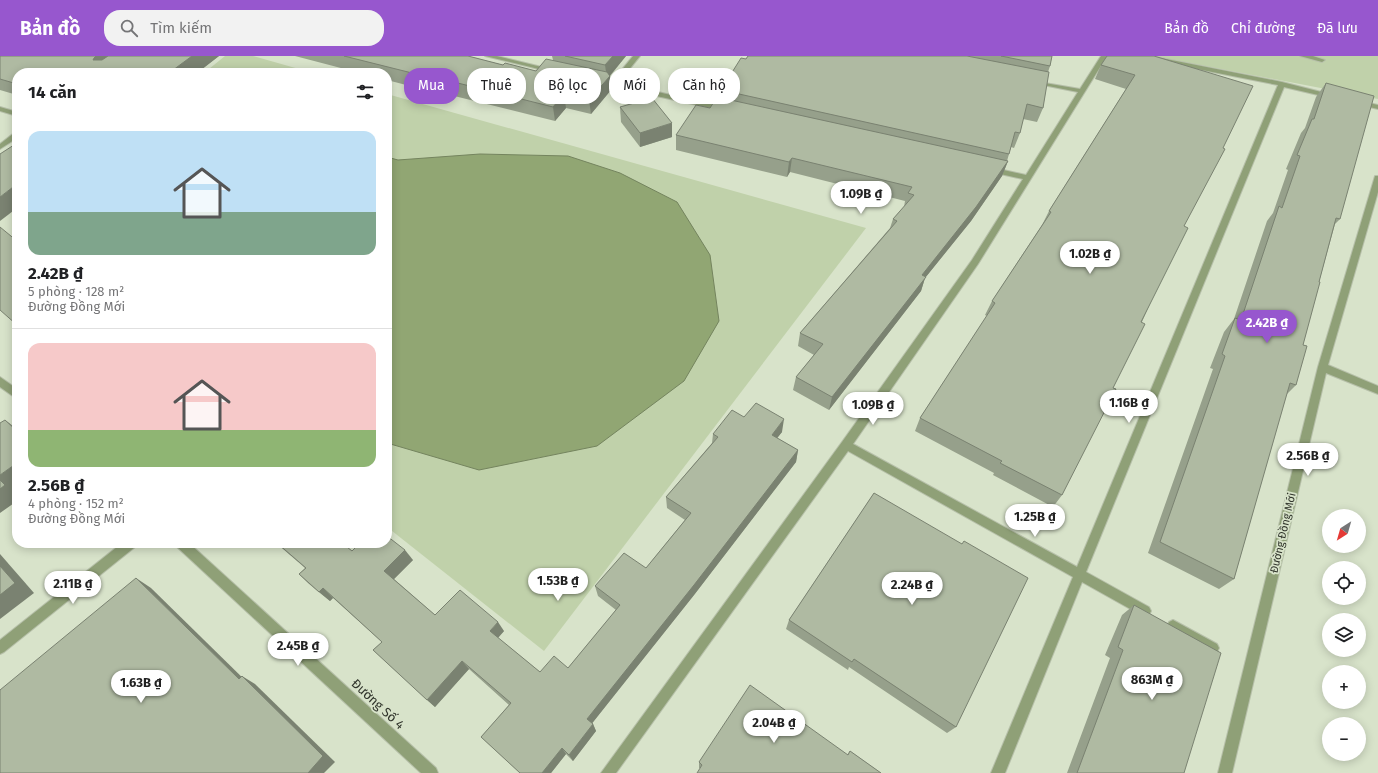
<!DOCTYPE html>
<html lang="vi">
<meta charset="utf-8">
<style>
:root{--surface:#fff;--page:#f2f2f2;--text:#202124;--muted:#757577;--line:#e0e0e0;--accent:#9757ce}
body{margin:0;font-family:"Fira Sans",sans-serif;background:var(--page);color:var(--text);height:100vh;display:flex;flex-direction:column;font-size:15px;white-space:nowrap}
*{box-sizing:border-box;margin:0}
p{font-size:13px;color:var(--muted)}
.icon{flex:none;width:22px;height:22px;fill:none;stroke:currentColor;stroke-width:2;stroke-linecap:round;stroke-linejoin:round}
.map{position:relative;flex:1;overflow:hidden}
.sheet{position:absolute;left:12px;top:12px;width:380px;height:480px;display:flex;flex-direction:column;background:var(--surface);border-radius:16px;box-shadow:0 2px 10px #0003}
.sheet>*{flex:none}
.hud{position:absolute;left:404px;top:12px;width:380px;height:36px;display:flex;gap:8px}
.needle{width:26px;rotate:217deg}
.buttons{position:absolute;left:1322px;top:453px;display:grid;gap:8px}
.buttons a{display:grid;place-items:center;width:44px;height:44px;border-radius:50%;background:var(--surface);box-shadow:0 2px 10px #0003;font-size:20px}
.price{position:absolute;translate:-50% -34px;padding:0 9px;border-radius:14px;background:#fff;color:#222;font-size:13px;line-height:26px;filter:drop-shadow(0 1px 2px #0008)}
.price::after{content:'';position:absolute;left:50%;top:24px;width:12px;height:9px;margin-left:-6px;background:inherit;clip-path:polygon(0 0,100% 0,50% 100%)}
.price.active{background:var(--accent);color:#fff}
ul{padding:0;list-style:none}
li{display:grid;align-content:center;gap:8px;height:212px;padding:0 16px}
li+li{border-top:1px solid var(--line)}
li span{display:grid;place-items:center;height:124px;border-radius:12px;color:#555}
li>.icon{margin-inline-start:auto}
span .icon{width:72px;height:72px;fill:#fffc;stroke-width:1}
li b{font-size:17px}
h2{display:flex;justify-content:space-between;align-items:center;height:48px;padding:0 16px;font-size:17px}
.tag{padding:0 14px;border-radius:16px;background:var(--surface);box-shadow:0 2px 10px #0003;font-size:14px;line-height:36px}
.tag.active{background:var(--accent);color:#fff}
header{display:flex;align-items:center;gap:24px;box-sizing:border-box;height:56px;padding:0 20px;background:var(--accent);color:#fff}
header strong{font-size:19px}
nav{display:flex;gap:22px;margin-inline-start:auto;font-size:14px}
.search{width:280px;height:36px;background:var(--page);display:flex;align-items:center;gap:10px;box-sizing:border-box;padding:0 14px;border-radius:16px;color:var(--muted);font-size:15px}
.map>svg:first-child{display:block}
.green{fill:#c0d1aa}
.water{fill:#91a673;stroke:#74845e}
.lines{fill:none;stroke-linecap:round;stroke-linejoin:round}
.minor-casing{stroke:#b7c0aa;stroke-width:2}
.minor{fill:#8fa077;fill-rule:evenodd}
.wall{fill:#96a08b}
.shaded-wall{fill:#7a8271}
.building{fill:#afbaa2;stroke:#7a8271}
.labels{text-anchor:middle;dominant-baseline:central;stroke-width:3.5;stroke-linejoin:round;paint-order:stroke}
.street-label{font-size:11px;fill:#31352c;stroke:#d8e3ca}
.near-street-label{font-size:13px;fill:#31352c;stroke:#d8e3ca}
</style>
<header>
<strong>Bản đồ</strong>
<div class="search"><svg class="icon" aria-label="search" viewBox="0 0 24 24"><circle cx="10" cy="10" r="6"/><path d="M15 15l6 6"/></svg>Tìm kiếm</div>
<nav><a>Bản đồ</a><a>Chỉ đường</a><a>Đã lưu</a></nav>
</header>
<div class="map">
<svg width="1378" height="717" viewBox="0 0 1378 717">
<rect width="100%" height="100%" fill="#d8e3ca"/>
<g class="green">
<path d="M225,0H253L313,17H204Z"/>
<path d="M1153,0H1378V43Z"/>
<path d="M387,38L866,172L544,595L387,471Z"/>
</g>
<path class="water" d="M480,98L568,100L620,117L677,146L710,199L719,265L684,325L597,390L479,414L387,387V101L398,104Z"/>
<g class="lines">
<g class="minor-casing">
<g id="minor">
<path d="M485,0H497L554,14L551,16Z"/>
<path d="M633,0H640L618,27L724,51L728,53L724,55L598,27L595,25L598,23L612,26Z"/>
<path d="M1101,0H1107L978,208L853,388L1077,511L1278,29L1141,2L1138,0H1151L1282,26L1333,39V41L1331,42L1284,31L1086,516L1149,551L1151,555L1149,559L1145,561L1141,559L1082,526L1005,717H991L1073,521L848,395L616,717H601L842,386L972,204L1023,123L987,115V111H990L1026,119L1078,36L1033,27V25L1080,33Z"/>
<path d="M1300,0H1313L1325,4L1322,6Z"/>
<path d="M1356,44L1378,49V53L1356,48Z"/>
<path d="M0,51L17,56V60L0,55Z"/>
<path d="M14,77H17V82L0,93V88Z"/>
<path d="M1375,120H1378V136L1328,309L1378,330V338L1326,317L1232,717H1218L1318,311Z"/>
<path d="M0,321L17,333V343L0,331Z"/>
<path d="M122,487H137L135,491L4,596L0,598V584Z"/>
<path d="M175,487H189L436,712L438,717H421L177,491Z"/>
<path d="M1173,564L1217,588L1219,592L1217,596L1213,598L1209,596L1169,574L1167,570L1169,566Z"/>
</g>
</g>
<use href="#minor" class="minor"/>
</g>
<g class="wall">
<path d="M0,0H219L197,17H17V39L0,34Z"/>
<path d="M295,0H468L503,9L536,15L553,4L552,0H626L610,20L611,34L591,58L566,52L555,65L434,35L433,36L387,24V17H360Z"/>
<path d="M748,0H1052L1050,10L1048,16L1043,52L1037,66L1023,63L1020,77L1014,92L1011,91L1007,105H1008L1002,120L971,165L925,222L921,235L829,354L793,334L796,321L814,299L798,290L800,277L890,172L893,163L904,151L905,145L790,116L787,121L676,94V79L710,52L721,42V34Z"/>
<path d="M1154,0L1184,170L1113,332L1062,439L1053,451L993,419L994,417L915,375L920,362L987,260L985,259L992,245L1042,169L1049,155L1126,33L1095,23L1101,9Z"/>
<path d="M1326,27L1340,163L1335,168L1319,226L1303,289L1296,329L1286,339L1234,523L1219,533L1148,497L1213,313L1210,312L1224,276L1234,263L1267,165L1273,157L1288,114L1286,113L1301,77L1305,72L1316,41Z"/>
<path d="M620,51L672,81L640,91L621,66Z"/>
<path d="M744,361L782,376L777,382L798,394L796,406L694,539L592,667L593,668L596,675L573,705L566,698L551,717H520L481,681L509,649L469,613L435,651L373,594L382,586L333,542L330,545L309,528L299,518L305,512L276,487H342L352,495L413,504L394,523L435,559L504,575L498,582L540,616L568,612L616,554L598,540L595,530L646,512L685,464L667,452L666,441L712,387L713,378Z"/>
<path d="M874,437L956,671L947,677L849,611L848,614L786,573L789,564Z"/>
<path d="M1134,549L1184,717H1067L1110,602L1105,599L1122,559Z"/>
<path d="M850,695L881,717L700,712H699V706L847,699Z"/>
</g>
<g class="shaded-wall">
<path d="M96,0H124L103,16L93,4L94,2Z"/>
<path d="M192,0H219L197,17H169Z"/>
<path d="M613,0H626L607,23L605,9Z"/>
<path d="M430,20L434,35L433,36L428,21Z"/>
<path d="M610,20L611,34L591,58L589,44Z"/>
<path d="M564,38L566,52L555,65L553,51Z"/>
<path d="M672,67V81L640,91V77Z"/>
<path d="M792,102L790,116L787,121L789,106Z"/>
<path d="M1008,105L1002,120L971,165L925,222L921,235L829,354L832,341L922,219Z"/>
<path d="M17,128V152L0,165V141Z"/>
<path d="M784,363L782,376L770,391L772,379Z"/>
<path d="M5,364L17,373V375Z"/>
<path d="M798,394L796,406L694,539L590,670L587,663Z"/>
<path d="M17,407V431L15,432L17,435V445L0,457V419Z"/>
<path d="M405,494L413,504L392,525L384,515Z"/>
<path d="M0,498L34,537L0,563Z"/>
<path d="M136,522L151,532L252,631L239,623Z"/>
<path d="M323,532L333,542L330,545L319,536Z"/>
<path d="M498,566L504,575L496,584L490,575Z"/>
<path d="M462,605L469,613L435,651L427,644Z"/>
<path d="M242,620L255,628L335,706L324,717H308Z"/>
<path d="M593,668L596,675L573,705L569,699Z"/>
<path d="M562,692L566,698L551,717H542Z"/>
</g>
<g class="building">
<path d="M0,0H96L94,2L93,4H102L108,0H192L169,17H17V28L0,23Z"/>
<path d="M344,0H468L503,9L505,7L536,15L546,3L607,16L610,20L589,44L564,38L553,51L430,20L428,21Z"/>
<path d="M565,0H613L605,9Z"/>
<path d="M748,0H967L1049,16L1043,52L1027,48L1020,77L1015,76L1009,98L721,34L741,2L746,3Z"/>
<path d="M1001,0H1052L1050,10Z"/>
<path d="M1107,0H1154L1253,30L1223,92L1225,93L1184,170L1188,172L1141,266L1145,268L1113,332L1116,333L1062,439L1000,407L1002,405L920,362L995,247L992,245L1051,156L1049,155L1135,19L1101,9Z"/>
<path d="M1326,27L1374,40L1340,163L1336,162L1319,226H1320L1303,289L1307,290L1296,329L1290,327L1234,523L1160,486L1225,300L1222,298L1235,262L1241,264L1279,150L1282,152L1300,100L1297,99L1312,63H1314Z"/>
<path d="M717,41L1008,105L976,151L922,219L926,221L832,341L796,321L823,288L800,277L897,165L893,163L914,139L908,137L912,131L792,102L789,106L676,79L696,49L710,52Z"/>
<path d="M652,42L672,67L640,77L620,51Z"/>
<path d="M17,87V128L0,141V98Z"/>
<path d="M0,171L17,185V269L0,254Z"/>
<path d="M756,347L784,363L772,379L798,394L694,529L587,663L593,668L569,699L562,692L542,717H520L481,681L511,647L462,605L427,644L373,594L382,586L323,532L319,536L299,518L306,512L277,487H342L352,495L360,487H387V480L405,494L384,515L435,559L460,534L498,566L490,575L540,616L554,600L568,612L620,549L595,530L624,497L646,512L691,457L666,441L718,381L713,378L732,354L744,361Z"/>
<path d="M5,364L17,375V392L16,393L17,394V407L0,419V367Z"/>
<path d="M0,424L5,429L0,433Z"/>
<path d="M874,437L962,488L964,485L1028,522L956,671L854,603L852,606L789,564Z"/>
<path d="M0,510L15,527L0,539Z"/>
<path d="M136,522L239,623L242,620L323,700L308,717H0V634Z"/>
<path d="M1134,549L1221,597L1184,717H1077L1123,594L1118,591Z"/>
<path d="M750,629L848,699L850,695L881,717H697L702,709L699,706Z"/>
</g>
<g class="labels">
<g class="street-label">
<text transform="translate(1283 477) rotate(-77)">Đường Đồng Mới</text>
</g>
<g class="near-street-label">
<text transform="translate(378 648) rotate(43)">Đường Số 4</text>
</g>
</g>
</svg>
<div class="buttons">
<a><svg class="needle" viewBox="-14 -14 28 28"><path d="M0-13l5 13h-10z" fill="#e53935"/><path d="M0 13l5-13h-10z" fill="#757577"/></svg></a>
<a><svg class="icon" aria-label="locate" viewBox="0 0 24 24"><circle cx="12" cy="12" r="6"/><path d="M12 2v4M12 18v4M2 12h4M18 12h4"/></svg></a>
<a><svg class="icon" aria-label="layers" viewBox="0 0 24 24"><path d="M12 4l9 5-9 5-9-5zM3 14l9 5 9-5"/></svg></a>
<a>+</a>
<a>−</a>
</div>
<b class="price" style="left:861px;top:159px">1.09B ₫</b>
<b class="price" style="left:1090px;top:219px">1.02B ₫</b>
<b class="price active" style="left:1267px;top:288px">2.42B ₫</b>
<b class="price" style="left:1129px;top:368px">1.16B ₫</b>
<b class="price" style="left:873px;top:370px">1.09B ₫</b>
<b class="price" style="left:1308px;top:421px">2.56B ₫</b>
<b class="price" style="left:1035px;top:482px">1.25B ₫</b>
<b class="price" style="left:558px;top:546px">1.53B ₫</b>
<b class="price" style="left:73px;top:549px">2.11B ₫</b>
<b class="price" style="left:912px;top:550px">2.24B ₫</b>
<b class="price" style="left:298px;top:611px">2.45B ₫</b>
<b class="price" style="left:1152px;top:645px">863M ₫</b>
<b class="price" style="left:141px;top:648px">1.63B ₫</b>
<b class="price" style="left:774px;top:688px">2.04B ₫</b>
<div class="hud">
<a class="tag active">Mua</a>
<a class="tag">Thuê</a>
<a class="tag">Bộ lọc</a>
<a class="tag">Mới</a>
<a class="tag">Căn hộ</a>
</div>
<section class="sheet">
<h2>14 căn<svg class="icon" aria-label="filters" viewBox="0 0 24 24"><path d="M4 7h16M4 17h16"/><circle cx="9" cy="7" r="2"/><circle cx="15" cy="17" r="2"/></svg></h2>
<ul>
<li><span style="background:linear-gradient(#bfe0f5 65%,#7fa58c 0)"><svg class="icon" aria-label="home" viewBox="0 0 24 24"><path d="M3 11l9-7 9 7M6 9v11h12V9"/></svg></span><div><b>2.42B ₫</b><p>5 phòng · 128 m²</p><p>Đường Đồng Mới</p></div></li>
<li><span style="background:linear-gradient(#f6c9c9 70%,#8fb573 0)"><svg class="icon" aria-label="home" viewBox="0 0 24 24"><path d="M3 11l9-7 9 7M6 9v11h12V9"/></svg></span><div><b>2.56B ₫</b><p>4 phòng · 152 m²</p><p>Đường Đồng Mới</p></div></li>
</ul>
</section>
</div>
